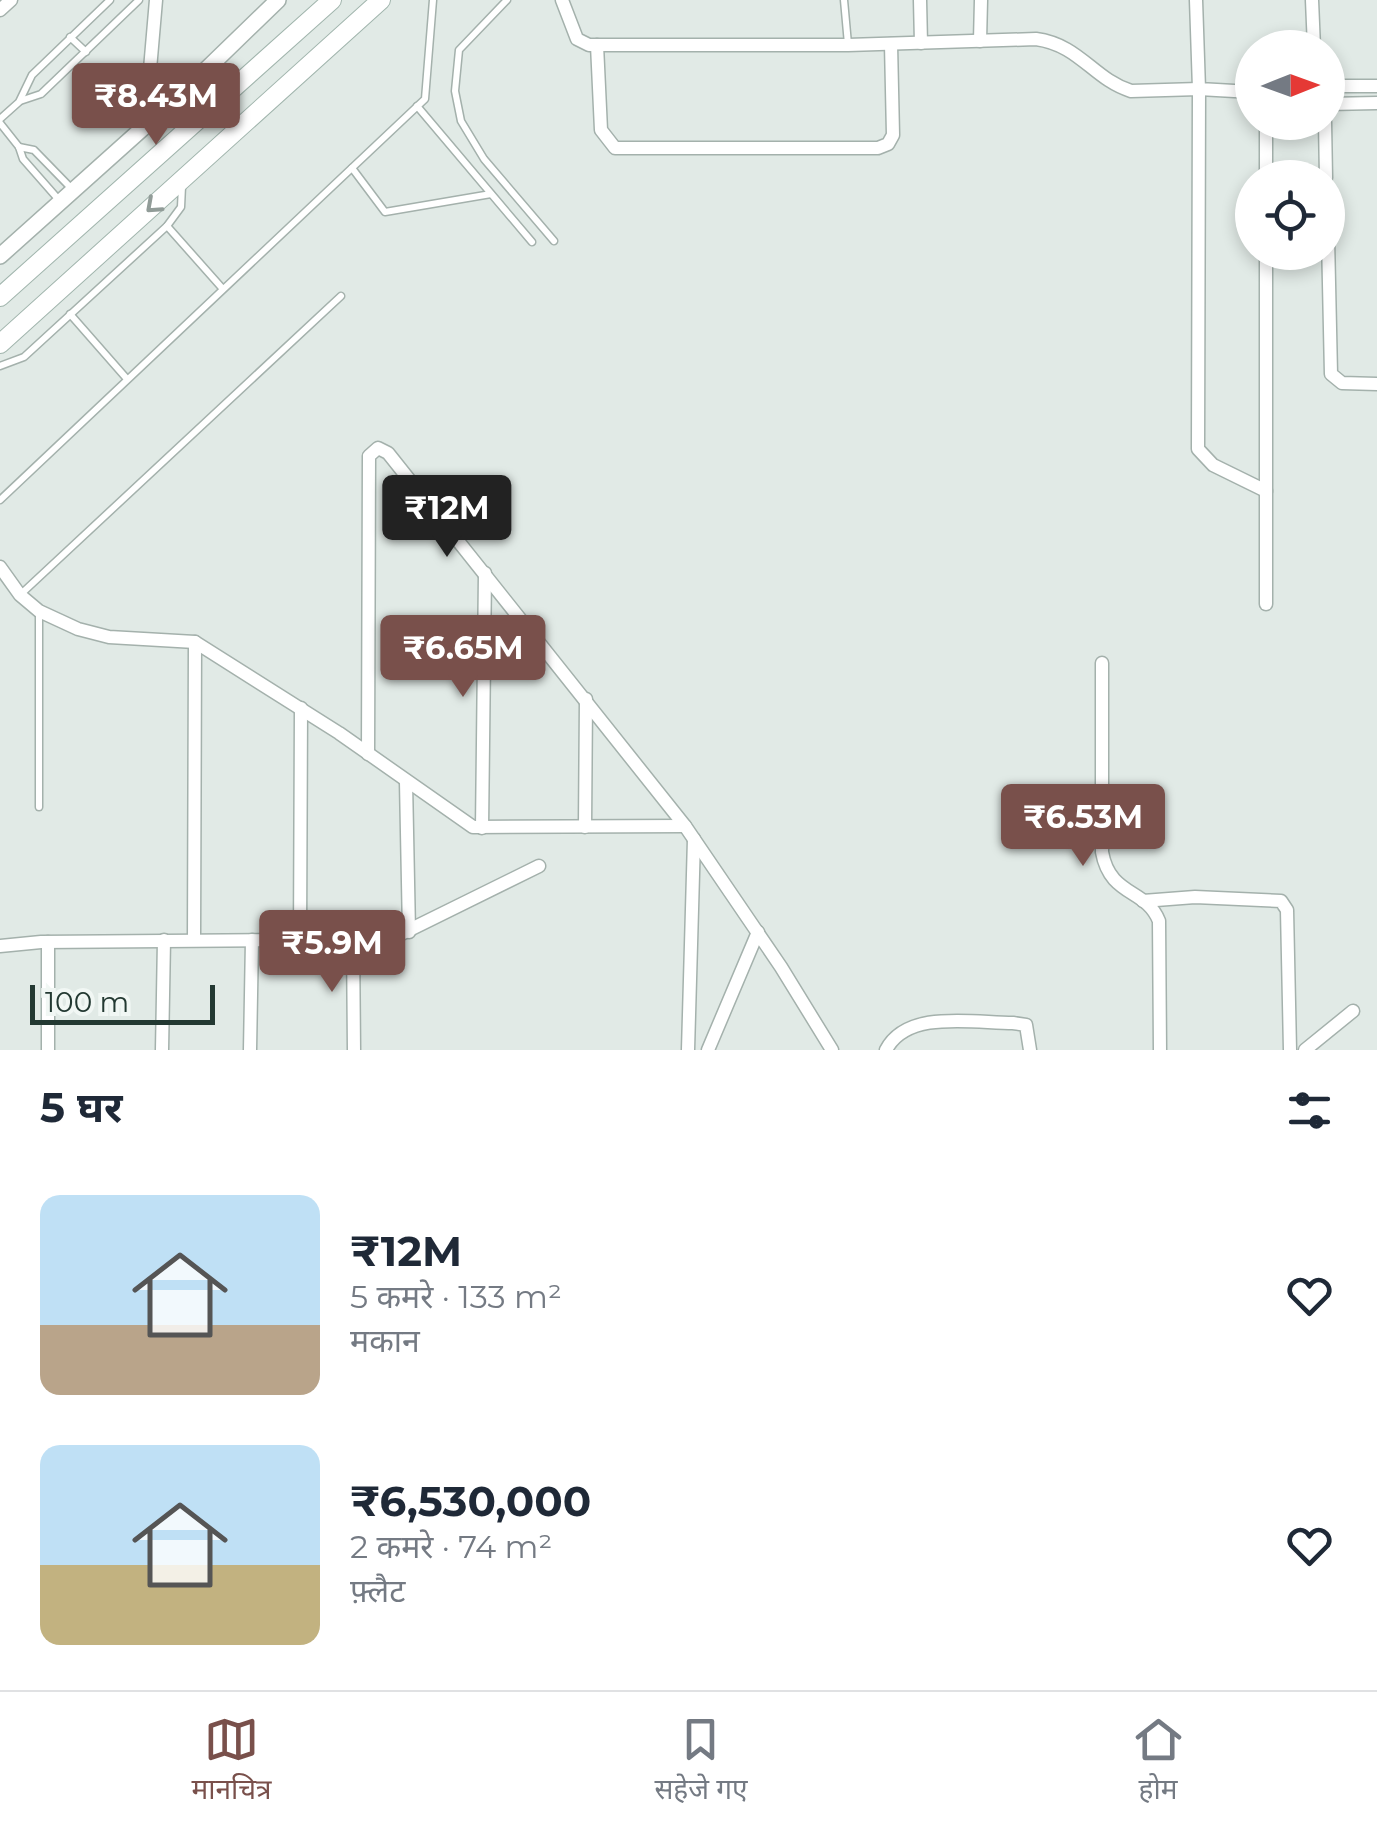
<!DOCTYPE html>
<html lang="hi">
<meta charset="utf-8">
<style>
:root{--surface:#fff;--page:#f6f6f7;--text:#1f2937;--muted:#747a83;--line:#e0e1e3;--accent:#79504b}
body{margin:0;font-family:Montserrat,"Noto Sans Devanagari",sans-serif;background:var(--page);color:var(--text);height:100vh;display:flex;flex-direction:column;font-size:38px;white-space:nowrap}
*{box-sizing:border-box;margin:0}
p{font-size:32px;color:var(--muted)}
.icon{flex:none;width:55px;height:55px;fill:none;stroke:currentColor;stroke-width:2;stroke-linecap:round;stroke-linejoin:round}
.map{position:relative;height:1050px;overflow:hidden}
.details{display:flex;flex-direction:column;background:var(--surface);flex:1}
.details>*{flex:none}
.needle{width:65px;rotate:89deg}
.fabs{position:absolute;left:1235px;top:30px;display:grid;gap:20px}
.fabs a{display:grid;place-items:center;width:110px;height:110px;border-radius:50%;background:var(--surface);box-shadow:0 5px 15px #0003;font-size:50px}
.scale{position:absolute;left:30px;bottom:25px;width:185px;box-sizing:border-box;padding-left:10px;border:5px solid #233932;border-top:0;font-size:28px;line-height:35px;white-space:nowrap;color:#233932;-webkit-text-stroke:8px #f1f7f4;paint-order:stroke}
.price{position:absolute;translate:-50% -85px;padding:0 22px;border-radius:10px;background:var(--accent);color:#fff;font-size:32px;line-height:65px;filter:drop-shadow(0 2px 5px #0008)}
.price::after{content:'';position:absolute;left:50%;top:60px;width:30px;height:22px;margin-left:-15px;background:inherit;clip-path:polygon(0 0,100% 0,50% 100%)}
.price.selected{background:#222;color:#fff}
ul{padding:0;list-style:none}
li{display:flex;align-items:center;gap:30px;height:250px;padding:0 40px}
li span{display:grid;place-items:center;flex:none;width:280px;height:200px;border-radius:20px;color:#555}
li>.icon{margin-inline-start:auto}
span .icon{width:120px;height:120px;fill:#fffc;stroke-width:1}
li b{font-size:42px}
h2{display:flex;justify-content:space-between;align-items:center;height:120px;padding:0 40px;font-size:42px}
.tab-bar{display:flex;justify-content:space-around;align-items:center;height:140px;border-top:2px solid var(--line);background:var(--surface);font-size:28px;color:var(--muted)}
.tab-bar a{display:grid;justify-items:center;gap:5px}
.tab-bar .selected{color:var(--accent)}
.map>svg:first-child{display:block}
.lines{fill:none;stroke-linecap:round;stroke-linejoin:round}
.service-casing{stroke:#a4b1ac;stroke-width:9}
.minor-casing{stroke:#a4b1ac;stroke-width:15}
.tertiary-casing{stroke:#a4b1ac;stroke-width:18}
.secondary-casing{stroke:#a1b5ad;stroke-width:20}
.service{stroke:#fff;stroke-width:6}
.minor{stroke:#fff;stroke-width:12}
.tertiary{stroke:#fff;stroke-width:15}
.secondary{stroke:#fff;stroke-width:18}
.oneway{stroke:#919c98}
</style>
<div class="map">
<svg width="1377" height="1050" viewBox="0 0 1377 1050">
<rect width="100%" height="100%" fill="#e1eae6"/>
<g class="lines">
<g class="service-casing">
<g id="service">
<path d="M507,0L459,50L455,91L461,121L484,159L554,241"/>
<path d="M844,0L848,44"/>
<path d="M70,37L86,52"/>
<path d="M20,101L41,94L139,0"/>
<path d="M417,106L532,242"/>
<path d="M0,119L19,102L32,75L110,0"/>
<path d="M0,123L19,147L23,159L59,200"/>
<path d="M19,147L34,150L72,189"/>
<path d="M352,168L385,212L491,194"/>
<path d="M167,226L222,288"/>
<path d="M70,314L127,379"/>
<path d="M0,366L24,357L167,226L181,207L182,186"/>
<path d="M0,500L425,99L433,0"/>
<path d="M21,594L341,296"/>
<path d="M39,807V612"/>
</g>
</g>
<g class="minor-casing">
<g id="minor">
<path d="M562,0L577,39L589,45H848L1036,39C1080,45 1093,79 1131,91L1199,89L1198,449L1213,465L1266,491"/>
<path d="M920,0L921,43"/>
<path d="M1196,0L1199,89L1252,92"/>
<path d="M1312,0L1314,48"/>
<path d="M0,10L11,0"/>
<path d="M980,41L981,0"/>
<path d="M597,45L601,130L615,148H878L888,144L893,135L891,44"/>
<path d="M1328,86H1377"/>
<path d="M1328,104L1377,103"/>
<path d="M1325,122L1326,178"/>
<path d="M145,127L156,0"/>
<path d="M1266,178V122"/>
<path d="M1328,238L1331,374L1342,383L1377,384"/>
<path d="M0,567L20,595L39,611L78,629L109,637L195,642L339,733L473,827L685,826"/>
<path d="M1266,604V252"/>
<path d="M1102,663V852C1110,897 1146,888 1159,921L1160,1050"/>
<path d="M368,754L369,456L378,448L388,453L685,826L781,967L832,1050"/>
<path d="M406,782L409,932"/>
<path d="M585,827L586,699"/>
<path d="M482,828L485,573"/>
<path d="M1143,901L1195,897L1281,901L1287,910L1290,1050"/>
<path d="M194,940L195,642"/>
<path d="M300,940L301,708"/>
<path d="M353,940L354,1050"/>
<path d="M48,942V1050"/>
<path d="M0,946L41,942L391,939L539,866"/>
<path d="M162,1050L164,940"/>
<path d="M250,1050L252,940"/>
<path d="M688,1050L694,839"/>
<path d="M708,1050L758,932"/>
<path d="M886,1050C907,1009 974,1023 1013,1023L1026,1025L1030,1050"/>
<path d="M1305,1050L1353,1011"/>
</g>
</g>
<g class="tertiary-casing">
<path id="tertiary" d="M0,256L182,93L278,0"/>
</g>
<g class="secondary-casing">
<g id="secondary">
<path d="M0,297L332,0"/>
<path d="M0,344L381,0"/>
</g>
</g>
<use href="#service" class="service"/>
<use href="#minor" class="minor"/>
<use href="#tertiary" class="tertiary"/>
<use href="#secondary" class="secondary"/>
</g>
<defs><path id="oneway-chevron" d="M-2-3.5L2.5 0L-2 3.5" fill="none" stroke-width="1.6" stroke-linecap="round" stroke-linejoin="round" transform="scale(2.5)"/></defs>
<use class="oneway" href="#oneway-chevron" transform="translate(153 206) rotate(138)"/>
</svg>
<div class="fabs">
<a><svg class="needle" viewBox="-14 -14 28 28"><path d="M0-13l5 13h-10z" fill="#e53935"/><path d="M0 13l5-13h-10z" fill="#747a83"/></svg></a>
<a><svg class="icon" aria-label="locate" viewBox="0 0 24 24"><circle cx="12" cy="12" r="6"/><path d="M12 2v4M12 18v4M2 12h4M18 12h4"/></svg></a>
</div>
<div class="scale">100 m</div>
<b class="price" style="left:156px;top:148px">₹8.43M</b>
<b class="price selected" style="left:447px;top:560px">₹12M</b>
<b class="price" style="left:463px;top:700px">₹6.65M</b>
<b class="price" style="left:1083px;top:869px">₹6.53M</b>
<b class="price" style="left:332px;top:995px">₹5.9M</b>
</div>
<section class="details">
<h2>5 घर<svg class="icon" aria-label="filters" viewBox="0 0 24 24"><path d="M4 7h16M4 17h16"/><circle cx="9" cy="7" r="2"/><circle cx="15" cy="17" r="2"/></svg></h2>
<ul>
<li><span style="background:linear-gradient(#bfe0f5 65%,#b9a48a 0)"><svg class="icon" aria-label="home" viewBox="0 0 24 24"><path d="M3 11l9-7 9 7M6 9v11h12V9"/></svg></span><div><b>₹12M</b><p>5 कमरे · 133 m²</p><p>मकान</p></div><svg class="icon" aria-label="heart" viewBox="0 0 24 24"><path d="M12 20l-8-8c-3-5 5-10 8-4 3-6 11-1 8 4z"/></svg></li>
<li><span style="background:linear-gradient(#bfe0f5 60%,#c2b280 0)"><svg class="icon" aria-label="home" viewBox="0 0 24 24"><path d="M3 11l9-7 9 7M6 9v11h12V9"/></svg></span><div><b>₹6,530,000</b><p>2 कमरे · 74 m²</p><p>फ़्लैट</p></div><svg class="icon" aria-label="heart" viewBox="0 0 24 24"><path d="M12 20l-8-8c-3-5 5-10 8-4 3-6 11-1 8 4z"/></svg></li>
</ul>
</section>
<nav class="tab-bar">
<a class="selected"><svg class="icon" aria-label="map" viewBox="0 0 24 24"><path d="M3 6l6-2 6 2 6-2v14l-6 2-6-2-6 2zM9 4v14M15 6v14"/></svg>मानचित्र</a>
<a><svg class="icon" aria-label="saved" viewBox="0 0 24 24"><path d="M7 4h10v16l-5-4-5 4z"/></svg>सहेजे गए</a>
<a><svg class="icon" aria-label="home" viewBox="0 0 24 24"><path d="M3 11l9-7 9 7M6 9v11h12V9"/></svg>होम</a>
</nav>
